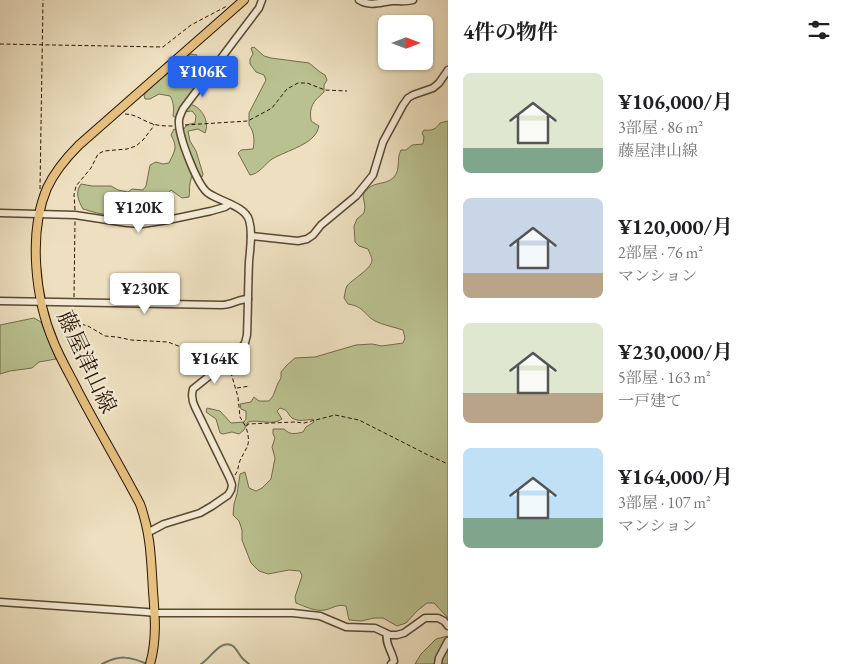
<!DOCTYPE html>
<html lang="ja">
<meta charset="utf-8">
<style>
:root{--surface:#fff;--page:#f2f2f2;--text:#202124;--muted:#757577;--accent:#2563eb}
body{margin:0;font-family:"EB Garamond","Noto Serif JP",serif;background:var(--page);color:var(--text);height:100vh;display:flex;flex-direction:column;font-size:19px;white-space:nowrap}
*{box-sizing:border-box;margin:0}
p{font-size:16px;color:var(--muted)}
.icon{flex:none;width:28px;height:28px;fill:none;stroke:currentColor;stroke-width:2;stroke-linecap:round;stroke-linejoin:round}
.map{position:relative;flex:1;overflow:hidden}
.sheet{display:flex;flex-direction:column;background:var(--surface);width:400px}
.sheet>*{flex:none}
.needle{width:32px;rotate:90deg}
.controls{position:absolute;left:378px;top:15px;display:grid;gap:10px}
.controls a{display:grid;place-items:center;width:55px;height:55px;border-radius:8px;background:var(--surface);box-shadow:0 1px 4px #0004;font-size:25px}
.price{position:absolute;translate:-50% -42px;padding:0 11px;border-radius:5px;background:#fff;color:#222;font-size:16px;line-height:32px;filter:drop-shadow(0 1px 2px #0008)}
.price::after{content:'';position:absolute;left:50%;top:30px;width:15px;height:11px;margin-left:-8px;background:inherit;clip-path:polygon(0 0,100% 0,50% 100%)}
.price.current{background:var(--accent);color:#fff}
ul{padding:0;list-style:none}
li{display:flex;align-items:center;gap:15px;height:125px;padding:0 15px}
li span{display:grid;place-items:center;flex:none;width:140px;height:100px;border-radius:8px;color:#555}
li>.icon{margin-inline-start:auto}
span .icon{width:60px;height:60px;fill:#fffc;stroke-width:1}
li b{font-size:21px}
h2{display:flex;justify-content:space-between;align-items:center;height:60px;padding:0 15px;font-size:21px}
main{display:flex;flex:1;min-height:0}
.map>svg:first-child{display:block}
.green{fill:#bac190;stroke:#726b49}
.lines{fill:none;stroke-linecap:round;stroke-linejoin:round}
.stream{stroke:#6d7a69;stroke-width:2}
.minor-casing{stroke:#5a4831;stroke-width:9}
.major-casing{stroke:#291502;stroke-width:10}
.path{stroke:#291502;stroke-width:1;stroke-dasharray:4 2.5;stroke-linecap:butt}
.minor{stroke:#f3ead5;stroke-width:6}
.major{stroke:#e6c080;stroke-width:8}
.labels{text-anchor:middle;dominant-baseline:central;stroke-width:4.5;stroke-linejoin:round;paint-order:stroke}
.street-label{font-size:22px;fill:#291502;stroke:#f3ead5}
</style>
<main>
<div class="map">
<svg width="448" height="664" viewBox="0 0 448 664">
<rect width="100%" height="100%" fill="#eddfbf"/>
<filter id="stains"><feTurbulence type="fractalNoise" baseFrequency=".004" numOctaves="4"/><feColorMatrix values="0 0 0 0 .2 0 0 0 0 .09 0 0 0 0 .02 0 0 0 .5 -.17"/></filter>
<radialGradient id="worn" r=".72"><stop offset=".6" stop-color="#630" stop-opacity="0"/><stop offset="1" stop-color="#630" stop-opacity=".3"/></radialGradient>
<g class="green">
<path d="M254,47L264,56L271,58L309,63L320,72L325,75L327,80L324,85V92C313,102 309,106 311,121L319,126C318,129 317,133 314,136C306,146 284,152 272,159C265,164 259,174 250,175L238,153L241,150L253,149C255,141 254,131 249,125V113L266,80L264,75L256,72L250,64V59L253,54L251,48Z"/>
<path d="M191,54L197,55C194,62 187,65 183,72L185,78L193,82L196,87L190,104C202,107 210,122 205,133L198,129L188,131L190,141L196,151L203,174L202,177L198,172H192C192,177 191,179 190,183C189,188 190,192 189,197L182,198L171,190L167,194C166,208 162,212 149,216L143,213V202L136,200H131L128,214L125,218L97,213L83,209C78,200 75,192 81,184L92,186H111L118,190L128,192L132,189L143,190L146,186L150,165L156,162L163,164L169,163C175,150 178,148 171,135L174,129L177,130L184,129C186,124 190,124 195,123L196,116L192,111L180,112L176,118L173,116C174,109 174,102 170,96L159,94L150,99H145L144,95L159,78Z"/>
<path d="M448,121V618L434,603H427L417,611L406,623L397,626L383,618H374L361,621L349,620L346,606C336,604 334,608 325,610C315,612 304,606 296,603L295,597L302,576L300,571L289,570L268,574L259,571L251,563L242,540V530L239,521L233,515L234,504L237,494L240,474L245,472L249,488L256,491L262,488L271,479L275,458L272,447L275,438L273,434V429H284C290,435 295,434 303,432L306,427L314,422L313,419C307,420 298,422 292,418C286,413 290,411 280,408L277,411L282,419C272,426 259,419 248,422L244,430L239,434L232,432L223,434L220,433L216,419L206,412L207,408L220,411L231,423L244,422L246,419V411L241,409L240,404L251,402L254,397L259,401H269L273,396L278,383L281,378V372L287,365L295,358L315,357L356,345L372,344L382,346L403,343L405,338L403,330C394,327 383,325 375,321C363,314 365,307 348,304L344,298C345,294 345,290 347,286C351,280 372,269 372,260C372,257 369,252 368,249L359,246L355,242L354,226L357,219L364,213L365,207L363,195C372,179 384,187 394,177C401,169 396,159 401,150H406L412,145L423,144L424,137L422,133L424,130C432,131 436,129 440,123Z"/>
<path d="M34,318L41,322L56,359L39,362L32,368L10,371L0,374V325Z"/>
<path d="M448,636V664H415L421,654L436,639Z"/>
</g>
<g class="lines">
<g class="stream">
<path d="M102,664C120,655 129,656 147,664"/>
<path d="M201,664C210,659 221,638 233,646C237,649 239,655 243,659C244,660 248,663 249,664"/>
</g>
<g class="minor-casing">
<g id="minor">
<path d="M359,0C370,7 381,2 392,1C399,1 406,2 413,0"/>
<path d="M0,213L75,215L127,223L142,224L168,220L211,211L225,207L230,204"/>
<path d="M251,236L298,241L307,239L313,235L321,225L356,196L373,175L383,142L403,105L408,98L413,95L433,88L439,83L448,70"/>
<path d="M0,301L222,305C231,305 239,299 248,299"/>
<path d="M149,532L164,524L200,513L212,506L228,495L231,490L232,485L230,479L195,407C192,401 191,396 193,389L218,369L242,347L245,343L247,335C248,310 248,286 249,262C250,248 253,233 249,220C245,206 219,201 208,193C197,185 179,137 179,123C178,118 181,114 183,109L234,41L259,8L262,0"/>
<path d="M0,602L146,612L155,613H293L320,616L346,627L375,628L390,635H397L404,633L425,618H438L444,621L448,626"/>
<path d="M387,634C385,644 392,651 394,661L391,664"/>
<path d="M438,664L439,658L448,641"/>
</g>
</g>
<g class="major-casing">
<path id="major" d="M150,664C157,640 155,616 153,591C151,560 151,534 140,504C120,466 98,429 78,391C70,375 61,360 54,343C35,299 28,233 47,188C55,171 66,158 79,145L244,0"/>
</g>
<g class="path">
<path d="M0,44L163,47L191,25L227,6"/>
<path d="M125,114C136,114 143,121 153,124C159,126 167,126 174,126"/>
<path d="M185,125L248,121L272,108L287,89L298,83H307L325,90L347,91"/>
<path d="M40,189L43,0"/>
<path d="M75,210L74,195L76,186L91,168L98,154L104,151L127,149L136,146L143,140L153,127L154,124"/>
<path d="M74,297L75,221"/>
<path d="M74,309V318L77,323L88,326L105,336L117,337L131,340L168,342L191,351L202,359L210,362H216"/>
<path d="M229,366L238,397L240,417L246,427"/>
<path d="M237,388L250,386"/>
<path d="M235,475C238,471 238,468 239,463C246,446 252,447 246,427L248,424L295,422L304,423L335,415L359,420L428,455L448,464"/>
</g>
<use href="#minor" class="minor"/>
<use href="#major" class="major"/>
</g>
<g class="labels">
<g class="street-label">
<text transform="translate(87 362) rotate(65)">藤屋津山線</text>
</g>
</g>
<rect width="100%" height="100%" filter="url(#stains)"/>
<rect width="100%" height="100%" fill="url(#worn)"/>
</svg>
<div class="controls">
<a><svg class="needle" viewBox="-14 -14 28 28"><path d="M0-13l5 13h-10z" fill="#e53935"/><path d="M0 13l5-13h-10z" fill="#757577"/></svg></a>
</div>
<b class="price current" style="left:203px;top:98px">¥106K</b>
<b class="price" style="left:139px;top:234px">¥120K</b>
<b class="price" style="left:145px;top:315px">¥230K</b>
<b class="price" style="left:215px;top:385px">¥164K</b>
</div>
<section class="sheet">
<h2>4件の物件<svg class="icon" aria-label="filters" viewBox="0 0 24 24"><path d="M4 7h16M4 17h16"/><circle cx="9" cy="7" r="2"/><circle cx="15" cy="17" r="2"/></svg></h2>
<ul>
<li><span style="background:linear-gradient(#dfe7d0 75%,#7fa58c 0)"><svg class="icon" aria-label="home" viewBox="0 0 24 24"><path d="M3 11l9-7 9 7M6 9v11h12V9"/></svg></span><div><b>¥106,000/月</b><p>3部屋 · 86 m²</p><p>藤屋津山線</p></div></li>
<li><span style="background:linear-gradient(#c9d6e8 75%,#b9a48a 0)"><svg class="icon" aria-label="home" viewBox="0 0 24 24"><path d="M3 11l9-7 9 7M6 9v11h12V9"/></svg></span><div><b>¥120,000/月</b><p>2部屋 · 76 m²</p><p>マンション</p></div></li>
<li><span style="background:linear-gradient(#dfe7d0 70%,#b9a48a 0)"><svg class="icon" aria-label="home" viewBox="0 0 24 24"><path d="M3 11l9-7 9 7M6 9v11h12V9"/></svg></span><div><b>¥230,000/月</b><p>5部屋 · 163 m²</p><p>一戸建て</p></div></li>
<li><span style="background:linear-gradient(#bfe0f5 70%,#7fa58c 0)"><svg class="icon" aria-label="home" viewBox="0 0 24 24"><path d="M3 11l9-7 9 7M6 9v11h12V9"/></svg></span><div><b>¥164,000/月</b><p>3部屋 · 107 m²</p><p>マンション</p></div></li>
</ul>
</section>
</main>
